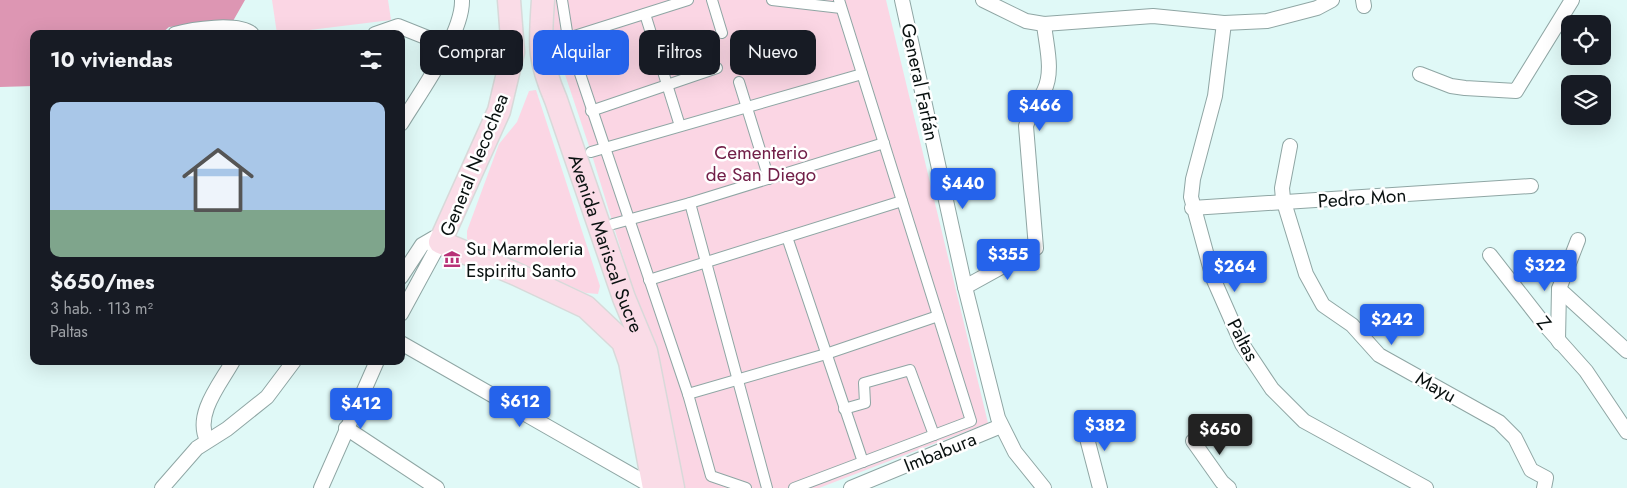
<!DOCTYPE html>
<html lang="es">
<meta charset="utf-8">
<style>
:root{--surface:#171b24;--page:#20242c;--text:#f1f3f6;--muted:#9ea1a6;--accent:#2563eb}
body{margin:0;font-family:Jost,sans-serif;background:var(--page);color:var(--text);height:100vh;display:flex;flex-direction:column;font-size:19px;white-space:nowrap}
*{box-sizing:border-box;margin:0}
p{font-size:16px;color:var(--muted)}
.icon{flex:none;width:28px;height:28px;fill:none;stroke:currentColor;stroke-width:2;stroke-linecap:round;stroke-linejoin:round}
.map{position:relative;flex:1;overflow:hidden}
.sheet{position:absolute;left:30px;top:30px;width:375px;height:335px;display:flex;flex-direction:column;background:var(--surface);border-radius:10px;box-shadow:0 5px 20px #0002}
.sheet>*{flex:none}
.hud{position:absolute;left:420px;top:30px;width:475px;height:45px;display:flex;gap:10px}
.controls{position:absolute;left:1561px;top:15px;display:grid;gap:10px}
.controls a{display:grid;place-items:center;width:50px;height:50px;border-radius:10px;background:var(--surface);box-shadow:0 5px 20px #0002;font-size:25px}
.price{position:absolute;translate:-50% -42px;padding:0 11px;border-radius:5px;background:var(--accent);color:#fff;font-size:16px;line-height:32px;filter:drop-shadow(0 1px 2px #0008)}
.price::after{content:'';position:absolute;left:50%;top:30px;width:15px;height:11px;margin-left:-8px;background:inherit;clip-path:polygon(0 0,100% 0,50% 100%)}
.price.current{background:#222;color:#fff}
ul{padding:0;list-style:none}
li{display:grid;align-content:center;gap:10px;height:265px;padding:0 20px}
li span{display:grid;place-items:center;height:155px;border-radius:10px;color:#555}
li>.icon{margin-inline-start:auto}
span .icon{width:90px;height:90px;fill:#fffc;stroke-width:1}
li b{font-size:21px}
h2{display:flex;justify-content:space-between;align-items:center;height:60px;padding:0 20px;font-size:21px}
.chip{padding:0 18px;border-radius:10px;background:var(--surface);box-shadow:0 5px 20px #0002;font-size:18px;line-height:45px}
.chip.current{background:var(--accent);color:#fff}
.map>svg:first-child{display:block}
.green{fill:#fbd6e4}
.forest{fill:#dd96b3}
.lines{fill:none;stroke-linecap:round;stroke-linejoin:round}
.pedestrian-casing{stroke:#8fa6a4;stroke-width:12}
.minor-casing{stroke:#8fa6a4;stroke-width:16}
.primary-casing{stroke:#d8d9d9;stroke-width:25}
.pedestrian{stroke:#fff;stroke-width:10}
.minor{stroke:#fff;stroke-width:14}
.primary{stroke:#fadce7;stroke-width:22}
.labels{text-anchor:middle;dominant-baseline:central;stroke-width:5;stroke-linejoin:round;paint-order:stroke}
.street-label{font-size:19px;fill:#091110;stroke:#fff}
.park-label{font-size:19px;fill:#722049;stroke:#fff}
.poi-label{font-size:19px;fill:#091110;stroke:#fff;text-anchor:start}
</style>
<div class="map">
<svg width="1627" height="488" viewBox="0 0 1627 488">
<rect width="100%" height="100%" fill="#e0f9f7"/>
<g class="green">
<path d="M272,0H388L391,20L277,34Z"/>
<path d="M553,0H886L988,423L819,488H682L676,469L654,339L640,312L591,152L547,21Z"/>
<path d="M536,90L600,286L598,294L586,293L473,244L467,239V231L499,144L517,122L529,91Z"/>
</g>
<path class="forest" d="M0,0H245L233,21L169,27L161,34H34V86L0,87Z"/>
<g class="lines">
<g class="pedestrian-casing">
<g id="pedestrian">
<path d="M562,0L568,38L688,394L711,476L746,488"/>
<path d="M712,0L722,33"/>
<path d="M772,0L841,8"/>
<path d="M645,14L680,126"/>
<path d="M568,38L688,0"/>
<path d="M739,82L769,179"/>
<path d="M591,111L717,68"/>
<path d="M591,152L862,74"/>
<path d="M690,203L767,488"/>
<path d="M613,224L690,203L884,143"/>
<path d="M787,237L863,462"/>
<path d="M649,280L902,201"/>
<path d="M688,394L826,354L938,316"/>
<path d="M844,409L865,403L864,383L910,370L934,435"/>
<path d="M794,488L971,421L839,0"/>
</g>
</g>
<g class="minor-casing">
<g id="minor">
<path d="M902,0L965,287L998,418L1015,452L1044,488"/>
<path d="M983,0L1026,21L1044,24L1153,16L1224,23L1267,21L1317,8L1332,0"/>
<path d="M1363,0L1364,6"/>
<path d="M1224,23L1215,96L1193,179L1191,197L1213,278L1242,344L1272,389L1304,421L1426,488"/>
<path d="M175,34C192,29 238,22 252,34"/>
<path d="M375,34L398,26L448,46"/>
<path d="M1420,74L1451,86L1465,88L1516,91L1572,0"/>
<path d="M401,124C419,94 463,34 462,0"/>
<path d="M1290,146L1282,188L1283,199L1306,274L1323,305L1352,325L1379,355L1499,422L1515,438L1531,470L1546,478L1544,488"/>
<path d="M1192,208L1531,186"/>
<path d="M1490,255L1544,324L1586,371L1627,432"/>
<path d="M401,277L422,245L434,238L440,242L401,314"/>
<path d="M965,287L1036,248L1026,126C1030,113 1038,103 1044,91C1054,71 1046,45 1044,24"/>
<path d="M1559,289L1627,351"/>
<path d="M401,343L653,487"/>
<path d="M1560,343L1558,340L1559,289L1578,240"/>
<path d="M1083,423L1100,488"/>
<path d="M346,428L437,488"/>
<path d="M207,440C194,414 221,383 233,361"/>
<path d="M1193,441L1222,482L1229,488"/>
<path d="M162,488L197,448L227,429L267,397L294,361"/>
<path d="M321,488L377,361"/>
<path d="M851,488L1001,426"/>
</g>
</g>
<g class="primary-casing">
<g id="primary">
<path d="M509,0L513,52L499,111L440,242L516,274L586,307L623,342L630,362L654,488"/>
<path id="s1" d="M543,0C540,45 538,58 556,100L624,298L646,351L673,488"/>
</g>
</g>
<use href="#pedestrian" class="pedestrian"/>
<use href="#minor" class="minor"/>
<use href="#primary" class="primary"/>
</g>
<defs>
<g id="museum-bare" transform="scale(1.35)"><path d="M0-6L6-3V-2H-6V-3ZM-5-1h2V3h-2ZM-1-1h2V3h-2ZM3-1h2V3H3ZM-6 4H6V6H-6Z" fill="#b83277" stroke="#fff" stroke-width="2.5" paint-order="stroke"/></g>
</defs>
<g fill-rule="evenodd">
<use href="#museum-bare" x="452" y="259"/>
</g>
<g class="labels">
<g class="street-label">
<text transform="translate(920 82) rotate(78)">General Farfán</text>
<text transform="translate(474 165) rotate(-68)">General Necochea</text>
<text transform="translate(1362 198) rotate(-4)">Pedro Mon</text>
<text stroke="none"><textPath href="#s1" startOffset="254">Avenida Mariscal Sucre</textPath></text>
<text transform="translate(1544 323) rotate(51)">Z</text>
<text transform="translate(1243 340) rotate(62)">Paltas</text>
<text transform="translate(1436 387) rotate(29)">Mayu</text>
<text transform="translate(940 452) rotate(-22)">Imbabura</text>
</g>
<g class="park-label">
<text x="761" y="152">Cementerio<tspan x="761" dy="22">de San Diego</tspan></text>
</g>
<g class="poi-label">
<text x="466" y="248">Su Marmoleria<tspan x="466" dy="22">Espiritu Santo</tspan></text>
</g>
</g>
</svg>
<div class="controls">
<a><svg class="icon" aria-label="locate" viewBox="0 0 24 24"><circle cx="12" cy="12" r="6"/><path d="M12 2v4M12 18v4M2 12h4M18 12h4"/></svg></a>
<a><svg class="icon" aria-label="layers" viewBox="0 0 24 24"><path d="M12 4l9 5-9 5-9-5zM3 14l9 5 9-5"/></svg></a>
</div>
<b class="price" style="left:1040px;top:132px">$466</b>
<b class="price" style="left:963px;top:210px">$440</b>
<b class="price" style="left:1008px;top:281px">$355</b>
<b class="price" style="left:1545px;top:292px">$322</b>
<b class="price" style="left:1235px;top:293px">$264</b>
<b class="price" style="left:1392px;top:346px">$242</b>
<b class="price" style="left:520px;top:428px">$612</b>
<b class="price" style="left:361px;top:430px">$412</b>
<b class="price" style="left:1105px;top:452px">$382</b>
<b class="price current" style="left:1220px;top:456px">$650</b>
<div class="hud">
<a class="chip">Comprar</a>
<a class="chip current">Alquilar</a>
<a class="chip">Filtros</a>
<a class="chip">Nuevo</a>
</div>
<section class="sheet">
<h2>10 viviendas<svg class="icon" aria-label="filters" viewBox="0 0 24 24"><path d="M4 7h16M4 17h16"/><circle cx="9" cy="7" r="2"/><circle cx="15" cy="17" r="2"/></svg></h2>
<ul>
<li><span style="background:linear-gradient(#a9c7e8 70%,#7fa58c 0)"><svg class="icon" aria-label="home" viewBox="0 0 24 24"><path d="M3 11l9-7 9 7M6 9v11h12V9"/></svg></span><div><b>$650/mes</b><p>3 hab. · 113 m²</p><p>Paltas</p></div></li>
</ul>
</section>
</div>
